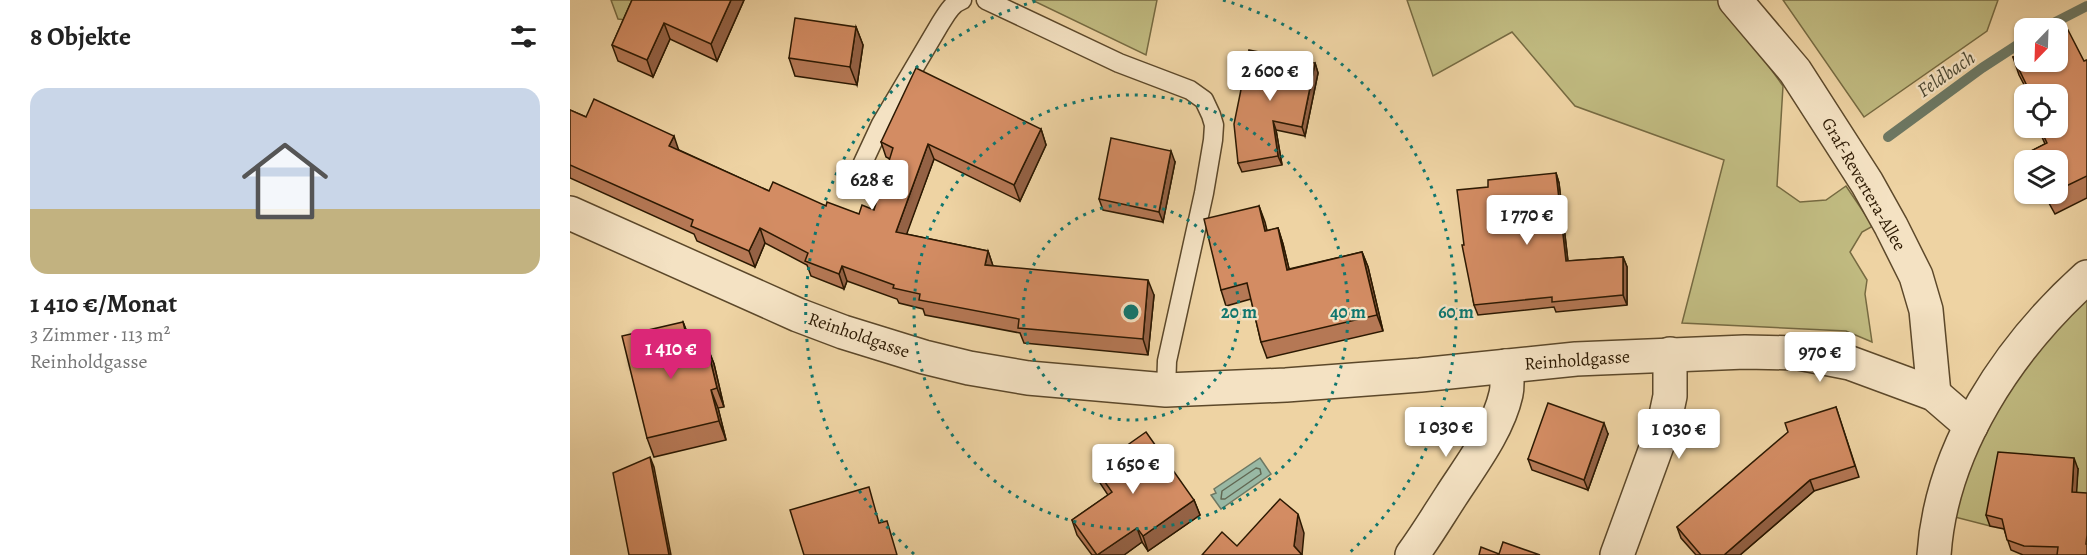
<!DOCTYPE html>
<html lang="de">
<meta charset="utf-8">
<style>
:root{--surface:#fff;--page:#f6f6f6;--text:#222;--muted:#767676;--accent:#db2777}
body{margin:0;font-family:Alegreya,serif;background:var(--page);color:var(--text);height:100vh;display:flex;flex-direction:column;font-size:22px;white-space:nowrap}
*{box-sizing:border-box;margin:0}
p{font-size:20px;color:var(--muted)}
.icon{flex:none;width:33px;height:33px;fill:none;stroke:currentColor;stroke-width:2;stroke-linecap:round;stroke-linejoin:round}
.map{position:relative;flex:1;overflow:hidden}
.panel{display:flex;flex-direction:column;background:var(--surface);width:570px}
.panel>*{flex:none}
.needle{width:39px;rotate:203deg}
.buttons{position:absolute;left:1444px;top:18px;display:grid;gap:12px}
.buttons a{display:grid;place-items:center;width:54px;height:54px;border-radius:12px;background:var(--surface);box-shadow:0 2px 4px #0004;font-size:30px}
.price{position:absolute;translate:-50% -51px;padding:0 14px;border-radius:6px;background:#fff;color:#222;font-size:20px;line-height:39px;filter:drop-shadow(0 2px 3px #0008)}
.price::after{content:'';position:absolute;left:50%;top:36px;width:18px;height:14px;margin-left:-9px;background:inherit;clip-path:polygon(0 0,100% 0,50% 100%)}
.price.current{background:var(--accent);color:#fff}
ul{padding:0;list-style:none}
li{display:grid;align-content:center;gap:12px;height:318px;padding:0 30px}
li span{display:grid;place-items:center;height:186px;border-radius:18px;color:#555}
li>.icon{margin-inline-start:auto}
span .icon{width:108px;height:108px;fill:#fffc;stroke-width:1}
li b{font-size:26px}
h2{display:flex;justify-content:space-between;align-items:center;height:72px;padding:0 30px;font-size:26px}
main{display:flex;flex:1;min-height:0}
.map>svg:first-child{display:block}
.green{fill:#c0ba80;stroke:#766a41;stroke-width:1.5}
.water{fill:#99b8a4;stroke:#6d7863;stroke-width:1.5}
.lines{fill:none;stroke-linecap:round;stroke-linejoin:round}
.shore{stroke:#626853;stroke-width:1.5}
.stream{stroke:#6d7863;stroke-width:10}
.service-casing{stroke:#5c482a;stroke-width:21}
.minor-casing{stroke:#5c482a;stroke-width:36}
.service{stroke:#f4e2c3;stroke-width:18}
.minor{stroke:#f4e2c3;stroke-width:33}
.wall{fill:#b57855;stroke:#2c1902;stroke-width:1.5}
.shaded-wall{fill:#946245;stroke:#2c1902;stroke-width:1.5}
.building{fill:#d38c63;stroke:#2c1902;stroke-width:1.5}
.ring{fill:none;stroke:#0f766e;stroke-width:3;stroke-dasharray:3 6}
.labels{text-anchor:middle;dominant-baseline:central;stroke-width:4.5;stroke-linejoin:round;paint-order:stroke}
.street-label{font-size:18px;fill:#2c1902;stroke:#f4e2c3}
.water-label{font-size:20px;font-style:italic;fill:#4d4933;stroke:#f4e2c3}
.centre{fill:#0f766e;stroke:#f4e2c3;stroke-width:3}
.ring-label{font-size:18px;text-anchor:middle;font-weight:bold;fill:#0f766e;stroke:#f4e2c3;stroke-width:4.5;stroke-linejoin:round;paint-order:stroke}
</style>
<main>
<section class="panel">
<h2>8 Objekte<svg class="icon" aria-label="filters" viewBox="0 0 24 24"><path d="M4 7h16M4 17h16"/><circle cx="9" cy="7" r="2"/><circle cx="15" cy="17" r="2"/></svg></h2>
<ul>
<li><span style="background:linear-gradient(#c9d6e8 65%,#c2b280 0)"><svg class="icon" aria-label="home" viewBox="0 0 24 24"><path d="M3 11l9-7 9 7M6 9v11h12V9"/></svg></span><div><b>1 410 €/Monat</b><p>3 Zimmer · 113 m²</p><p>Reinholdgasse</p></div></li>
</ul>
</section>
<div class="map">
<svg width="1517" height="555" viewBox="0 0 1517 555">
<rect width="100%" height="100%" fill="#eed3a3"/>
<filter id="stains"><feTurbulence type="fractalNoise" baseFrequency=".00333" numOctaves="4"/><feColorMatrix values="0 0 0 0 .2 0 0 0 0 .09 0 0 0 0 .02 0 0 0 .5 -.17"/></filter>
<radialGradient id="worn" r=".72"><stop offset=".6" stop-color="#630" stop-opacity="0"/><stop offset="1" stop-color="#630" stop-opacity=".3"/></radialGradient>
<g class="green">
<path d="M41,0H73L57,20L48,19Z"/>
<path d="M462,0H587L576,55Z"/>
<path d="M837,0H1151L1213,86L1207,186L1230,202L1256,200L1276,186L1303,226L1292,232L1280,252L1297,280L1295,294L1302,342L1276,331L1112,323L1154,160L1005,106L942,32L863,76Z"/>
<path d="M1213,0H1428L1417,31L1294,117Z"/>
<path d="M1517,284V504L1420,526L1381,516L1423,402Z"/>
</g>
<path class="water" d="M690,458L701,474L651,509L641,495L646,493L644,489Z"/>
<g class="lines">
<path class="shore" d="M686,468L690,469L691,474L655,499H651L652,491Z"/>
<g class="stream">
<path d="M1474,28L1517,6"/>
<path d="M1318,137L1412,68L1455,40"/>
</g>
<g class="service-casing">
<g id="service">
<path d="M416,0L549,63L620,90L634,100L641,115L644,125L643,140L634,193L597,361L596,390"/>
<path d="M291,167L311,124L370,24C376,15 381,4 392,0"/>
</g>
</g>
<g class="minor-casing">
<g id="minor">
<path d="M1165,0L1225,71L1297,183L1321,226L1346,276L1356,310L1364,394"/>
<path d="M0,213L228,315L273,332L354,357L399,368L458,378L596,390L716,385L850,375L1006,359L1175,352L1229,353L1280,363L1364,394L1401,426"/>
<path d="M842,555C856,536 868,516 881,496C901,465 928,430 936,394C938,385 937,375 936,366"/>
<path d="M1047,555L1093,429L1100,396V354"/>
<path d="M1364,555C1371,448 1439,347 1517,277"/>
</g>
</g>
<use href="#service" class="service"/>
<use href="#minor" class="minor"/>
</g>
<g class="wall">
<path d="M62,0H174L147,61L100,39L83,77L48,61L42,45Z"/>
<path d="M286,27L293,45L287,85L225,76L219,58Z"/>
<path d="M1443,57L1514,61L1517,60V198L1485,214L1474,194H1488V160H1459L1457,153L1475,144L1468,128H1488V94H1459L1449,75Z"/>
<path d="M745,63L748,73L735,136L706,130L712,165L672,172L668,163Z"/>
<path d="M0,110L16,117L109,150L199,191L256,206L289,214L304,210L320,159L316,157L311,142L471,129L476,145L450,201L364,159L336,234L418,251L423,266L584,295L578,355L454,343L450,333L355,315L353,309L329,303L327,299L277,281L274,289L241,276L237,265L195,243L185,267L127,241L124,234L0,178Z"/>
<path d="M605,162L593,222L533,210L529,199Z"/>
<path d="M986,173L989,183L998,261L1053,257L1057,267V305L986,312L984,307L908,315L904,305L894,245Z"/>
<path d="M689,206L697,231L708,228L713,244L719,269L792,252L798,267L813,331L697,358L691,342L681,299L656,306L651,290Z"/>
<path d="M113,322L120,340L122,349L137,346L144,364L154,407L148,408L156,440L84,457L77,438Z"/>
<path d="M1266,407L1289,477L1244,491L1170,555H1126L1111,538L1107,527Z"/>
<path d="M1038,434L1018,490L962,470L958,459Z"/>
<path d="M525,468L624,500L630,515L578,551L572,542L554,555H522L507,535L502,520L538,495L530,483Z"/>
<path d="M1508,469L1506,492L1517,555H1453L1441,550L1434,529L1420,526L1416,515Z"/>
</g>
<g class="shaded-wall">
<path d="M161,0H174L147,61L141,44Z"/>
<path d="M94,23L100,39L83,77L77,60Z"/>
<path d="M286,27L293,45L287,85L280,67Z"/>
<path d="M745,63L748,73L735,136L732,127Z"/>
<path d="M703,121L706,130L712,165L708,156Z"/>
<path d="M471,129L476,145L450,201L444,185Z"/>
<path d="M104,136L109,151L99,146Z"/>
<path d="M358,144L364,159L332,247L326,232Z"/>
<path d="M601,151L605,162L593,222L589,212Z"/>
<path d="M986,173L989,183L999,271L996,261Z"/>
<path d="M689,206L695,222L701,247L695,231Z"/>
<path d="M190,228L195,243L185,267L179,251Z"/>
<path d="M708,228L713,244L723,285L717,270Z"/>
<path d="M418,251L423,266L415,265Z"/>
<path d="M792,252L798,267L813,331L807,315Z"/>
<path d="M1053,257L1057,267V305L1053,295Z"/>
<path d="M272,266L277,281L274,289L269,274Z"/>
<path d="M578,280L584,295L578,355L573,339Z"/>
<path d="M113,322L120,340L126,368L120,350Z"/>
<path d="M137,346L144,364L154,407L147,388Z"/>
<path d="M141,390L148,408L156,440L149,421Z"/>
<path d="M1034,423L1038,434L1018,490L1014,480Z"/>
<path d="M80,457L84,467L101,555H99Z"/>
<path d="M1504,458L1508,469L1506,503L1502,492Z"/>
<path d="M1240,480L1244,491L1170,555H1154Z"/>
<path d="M624,500L630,515L578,551L573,536Z"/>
<path d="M728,514L734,533L732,555L724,546Z"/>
<path d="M567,528L572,542L554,555H527Z"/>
</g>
<g class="building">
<path d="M62,0H161L141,44L94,23L77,60L42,45Z"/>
<path d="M225,18L286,27L280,67L219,58Z"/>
<path d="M1498,30L1514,61L1517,60V176L1488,190V160H1460L1457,153L1477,143L1470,128H1488V94H1461L1443,57L1455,51V62H1488V35Z"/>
<path d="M679,50L745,63L732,127L703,121L708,156L668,163L664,124Z"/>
<path d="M346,68L471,129L444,185L358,144L326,232L418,251L415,265L578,280L573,339L448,328L449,319L349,300L350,294L323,288L324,285L272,266L269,274L235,261L238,253L190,228L179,251L121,226L123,220L0,165V110L16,117L24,99L104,136L99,146L199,191L203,182L256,206L257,202L289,214L292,205L304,210L323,148L311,142Z"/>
<path d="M541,138L601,151L589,212L529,199Z"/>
<path d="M986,173L996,261L1053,257V295L982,302V297L904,305L892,245H894L887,190L918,187V180Z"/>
<path d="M689,206L695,231L708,228L717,270L792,252L807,315L691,342L677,283L651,290L634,219Z"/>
<path d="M113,322L120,350L137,346L147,388L141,390L149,421L77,438L52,336Z"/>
<path d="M978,403L1034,423L1014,480L958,459Z"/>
<path d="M1266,407L1285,466L1240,480L1154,555H1131L1107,527L1218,432L1215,423Z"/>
<path d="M576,432L624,500L573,536L567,528L527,555L502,520L542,492L525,468Z"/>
<path d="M1428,452L1504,458L1502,492L1517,493V535L1516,544H1517V555H1487L1488,547L1454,546L1437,540L1432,519L1416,515Z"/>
<path d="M80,457L99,555H59L43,473Z"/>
<path d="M299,487L309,523L317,521L327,555H234L220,510Z"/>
<path d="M710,499L728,514L724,546L732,555H632L652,532L667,546Z"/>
<path d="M933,542L970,555H909L911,547L929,554Z"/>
</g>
<g class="ring">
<circle cx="561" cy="312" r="108"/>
<circle cx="561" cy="312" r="217"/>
<path d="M344 554A325 325 0 0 1 469 0M653 0A325 325 0 0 1 778 554"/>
</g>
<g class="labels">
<g class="street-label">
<text transform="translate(1294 184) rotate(60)">Graf-Revertera-Allee</text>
<text transform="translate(289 335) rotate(19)">Reinholdgasse</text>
<text transform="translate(1007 360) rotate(-4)">Reinholdgasse</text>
</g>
<g class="water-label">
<text transform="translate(1376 74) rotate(-35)">Feldbach</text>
</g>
</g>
<circle cx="561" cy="312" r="9" class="centre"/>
<g class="ring-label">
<text x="669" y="318">20 m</text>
<text x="778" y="318">40 m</text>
<text x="886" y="318">60 m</text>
</g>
<rect width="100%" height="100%" filter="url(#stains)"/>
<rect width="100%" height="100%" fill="url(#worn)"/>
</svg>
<div class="buttons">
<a><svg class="needle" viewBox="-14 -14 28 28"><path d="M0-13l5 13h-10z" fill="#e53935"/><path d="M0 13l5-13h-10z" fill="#767676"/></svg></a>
<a><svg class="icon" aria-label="locate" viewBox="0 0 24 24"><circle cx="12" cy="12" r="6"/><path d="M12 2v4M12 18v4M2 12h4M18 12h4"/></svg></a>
<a><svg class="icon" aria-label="layers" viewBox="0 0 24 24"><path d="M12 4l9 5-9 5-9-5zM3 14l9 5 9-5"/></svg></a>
</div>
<b class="price" style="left:700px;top:102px">2 600 €</b>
<b class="price" style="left:302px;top:211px">628 €</b>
<b class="price" style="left:957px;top:246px">1 770 €</b>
<b class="price current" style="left:101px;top:380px">1 410 €</b>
<b class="price" style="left:1250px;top:383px">970 €</b>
<b class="price" style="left:876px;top:458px">1 030 €</b>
<b class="price" style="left:1109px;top:460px">1 030 €</b>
<b class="price" style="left:563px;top:495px">1 650 €</b>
</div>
</main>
